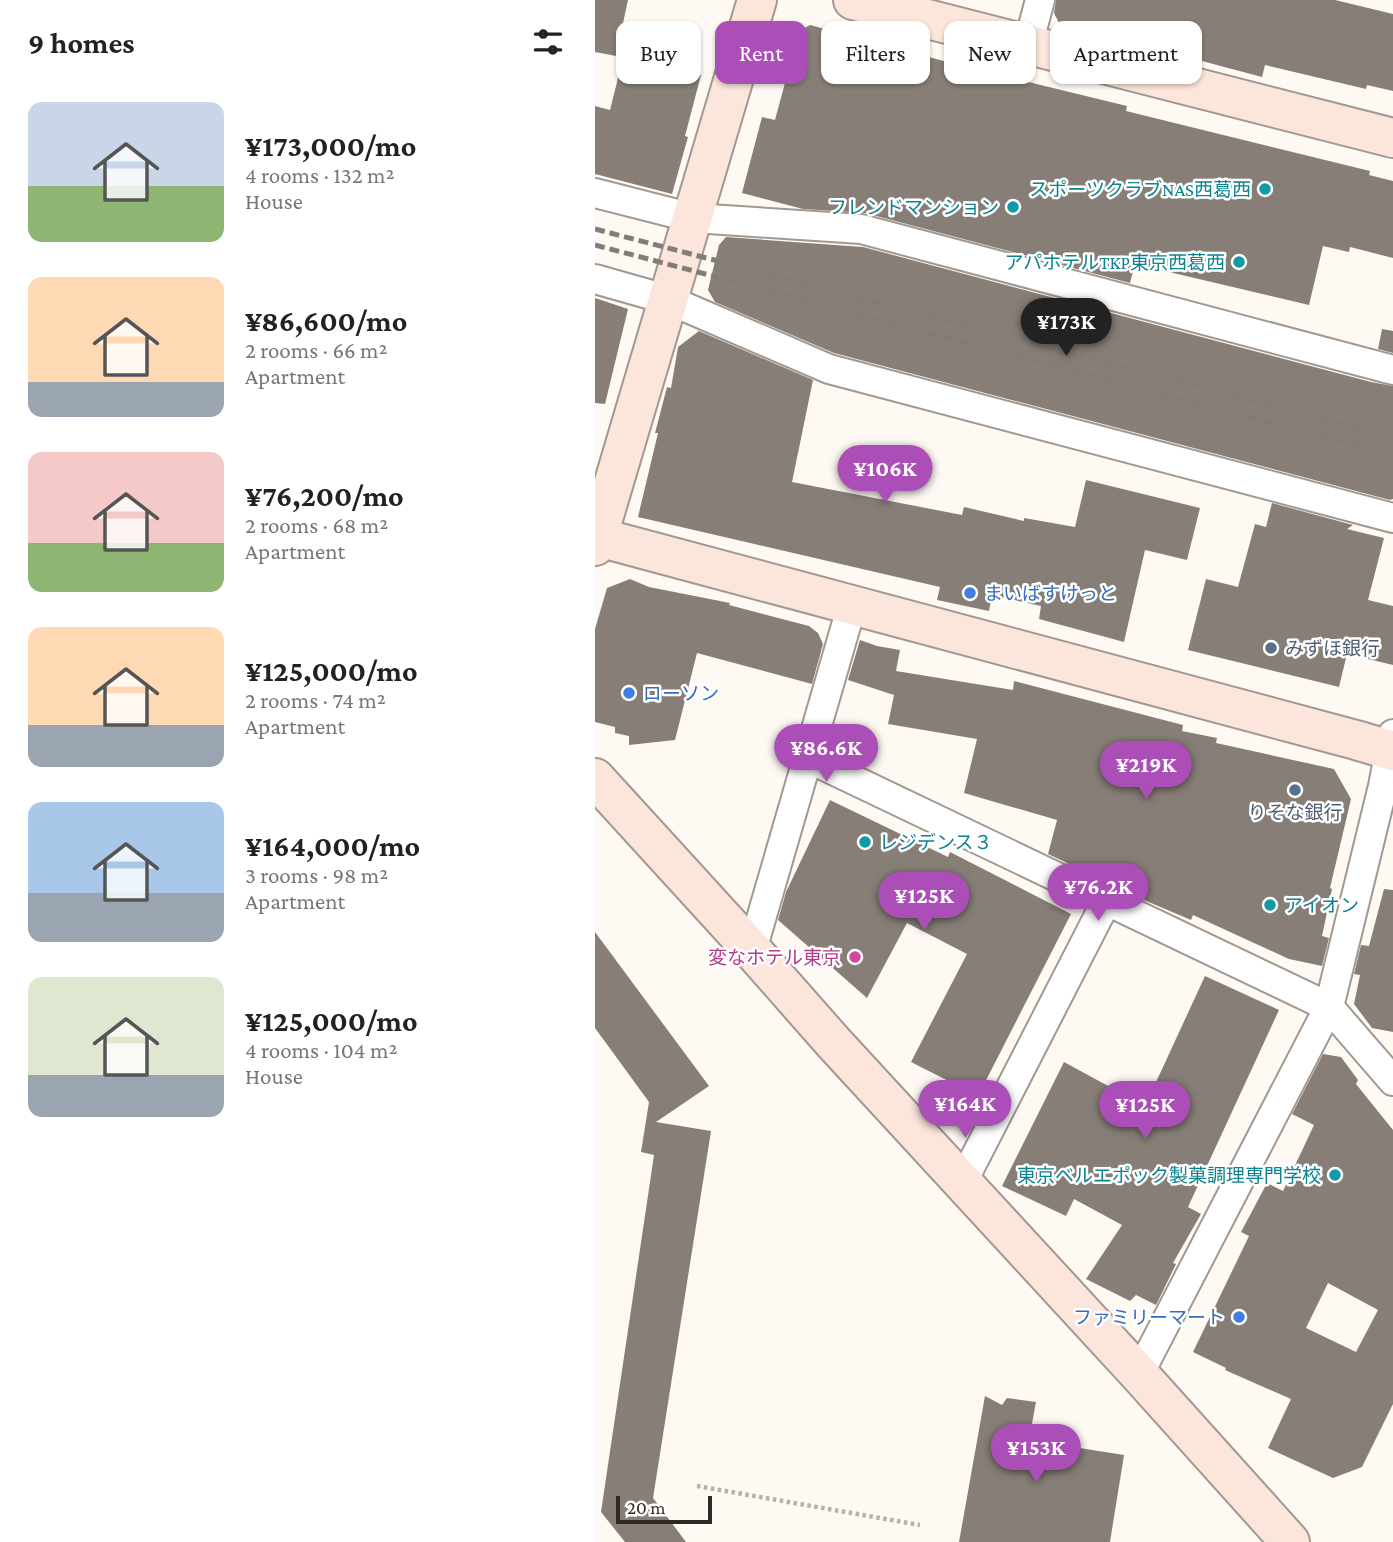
<!DOCTYPE html>
<meta charset="utf-8">
<style>
:root{--surface:#fff;--page:#f2f2f2;--text:#222;--muted:#767676;--accent:#ab4eb8}
body{margin:0;font-family:"Crimson Pro","Noto Sans JP",serif;background:var(--page);color:var(--text);height:100vh;display:flex;flex-direction:column;font-size:26px;white-space:nowrap}
*{box-sizing:border-box;margin:0}
p{font-size:23px;color:var(--muted)}
.icon{flex:none;width:38px;height:38px;fill:none;stroke:currentColor;stroke-width:2;stroke-linecap:round;stroke-linejoin:round}
.map{position:relative;flex:1;overflow:hidden}
.sheet{display:flex;flex-direction:column;background:var(--surface);width:595px}
.sheet>*{flex:none}
.top-card{position:absolute;left:21px;top:21px;width:665px;height:63px;display:flex;gap:14px}
.scale{position:absolute;left:21px;bottom:18px;width:96px;box-sizing:border-box;padding-left:7px;border:4px solid #2d2a27;border-top:0;font-size:19px;line-height:24px;white-space:nowrap;color:#2d2a27;-webkit-text-stroke:5px #fff;paint-order:stroke}
.price{position:absolute;translate:-50% -60px;padding:0 16px;border-radius:24px;background:var(--accent);color:#fff;font-size:23px;line-height:46px;filter:drop-shadow(0 2px 4px #0008)}
.price::after{content:'';position:absolute;left:50%;top:42px;width:21px;height:16px;margin-left:-10px;background:inherit;clip-path:polygon(0 0,100% 0,50% 100%)}
.price.current{background:#222;color:#fff}
ul{padding:0;list-style:none}
li{display:flex;align-items:center;gap:21px;height:175px;padding:0 28px}
li span{display:grid;place-items:center;flex:none;width:196px;height:140px;border-radius:14px;color:#555}
li>.icon{margin-inline-start:auto}
span .icon{width:84px;height:84px;fill:#fffc;stroke-width:1}
li b{font-size:30px}
h2{display:flex;justify-content:space-between;align-items:center;height:84px;padding:0 28px;font-size:30px}
.pill{padding:0 24px;border-radius:14px;background:var(--surface);box-shadow:0 2px 5px #0004;font-size:24px;line-height:63px}
.pill.current{background:var(--accent);color:#fff}
main{display:flex;flex:1;min-height:0}
.map>svg:first-child{display:block}
.building{fill:#877f77;fill-rule:evenodd}
.lines{fill:none;stroke-linecap:round;stroke-linejoin:round}
.street-casing{stroke:#a19891;stroke-width:32}
.secondary-casing{stroke:#a19891;stroke-width:42}
.path{stroke:#b5b0ac;stroke-width:4.5;stroke-dasharray:3.5 3.5;stroke-linecap:butt}
.street{stroke:#fff;stroke-width:28}
.secondary{stroke:#fce5da;stroke-width:38}
.rail{stroke:#817d79;stroke-width:5;stroke-dasharray:10 5;stroke-linecap:butt}
.culture-dot{fill:#0f9aa8;stroke:#fff;stroke-width:2.5}
.shop-dot{fill:#3f7fe0;stroke:#fff;stroke-width:2.5}
.service-dot{fill:#5c6f8a;stroke:#fff;stroke-width:2.5}
.hotel-dot{fill:#d1479c;stroke:#fff;stroke-width:2.5}
.labels{text-anchor:middle;dominant-baseline:central;stroke-width:5;stroke-linejoin:round;paint-order:stroke}
.culture-label{font-size:19px;fill:#0d838f;stroke:#fff;text-anchor:end}
.shop-label{font-size:19px;fill:#366cbe;stroke:#fff;text-anchor:start}
.service-label{font-size:19px;fill:#4e5e75;stroke:#fff;text-anchor:start}
.hotel-label{font-size:19px;fill:#b23c85;stroke:#fff;text-anchor:end}
</style>
<main>
<section class="sheet">
<h2>9 homes<svg class="icon" aria-label="filters" viewBox="0 0 24 24"><path d="M4 7h16M4 17h16"/><circle cx="9" cy="7" r="2"/><circle cx="15" cy="17" r="2"/></svg></h2>
<ul>
<li><span style="background:linear-gradient(#c9d6e8 60%,#8fb573 0)"><svg class="icon" aria-label="home" viewBox="0 0 24 24"><path d="M3 11l9-7 9 7M6 9v11h12V9"/></svg></span><div><b>¥173,000/mo</b><p>4 rooms · 132 m²</p><p>House</p></div></li>
<li><span style="background:linear-gradient(#ffd9b3 75%,#9aa5b1 0)"><svg class="icon" aria-label="home" viewBox="0 0 24 24"><path d="M3 11l9-7 9 7M6 9v11h12V9"/></svg></span><div><b>¥86,600/mo</b><p>2 rooms · 66 m²</p><p>Apartment</p></div></li>
<li><span style="background:linear-gradient(#f6c9c9 65%,#8fb573 0)"><svg class="icon" aria-label="home" viewBox="0 0 24 24"><path d="M3 11l9-7 9 7M6 9v11h12V9"/></svg></span><div><b>¥76,200/mo</b><p>2 rooms · 68 m²</p><p>Apartment</p></div></li>
<li><span style="background:linear-gradient(#ffd9b3 70%,#9aa5b1 0)"><svg class="icon" aria-label="home" viewBox="0 0 24 24"><path d="M3 11l9-7 9 7M6 9v11h12V9"/></svg></span><div><b>¥125,000/mo</b><p>2 rooms · 74 m²</p><p>Apartment</p></div></li>
<li><span style="background:linear-gradient(#a9c7e8 65%,#9aa5b1 0)"><svg class="icon" aria-label="home" viewBox="0 0 24 24"><path d="M3 11l9-7 9 7M6 9v11h12V9"/></svg></span><div><b>¥164,000/mo</b><p>3 rooms · 98 m²</p><p>Apartment</p></div></li>
<li><span style="background:linear-gradient(#dfe7d0 70%,#9aa5b1 0)"><svg class="icon" aria-label="home" viewBox="0 0 24 24"><path d="M3 11l9-7 9 7M6 9v11h12V9"/></svg></span><div><b>¥125,000/mo</b><p>4 rooms · 104 m²</p><p>House</p></div></li>
</ul>
</section>
<div class="map">
<svg width="798" height="1542" viewBox="0 0 798 1542">
<rect width="100%" height="100%" fill="#fff9f4"/>
<g class="building">
<path d="M0,0H33L21,56L0,52Z"/>
<path d="M461,0H740L798,14V91L772,85L771,89L670,65L667,77L464,23L459,13Z"/>
<path d="M215,25L356,63L532,106L531,111L775,171L774,175L798,181V258L755,247L754,252L728,246L714,305L540,264L535,283L270,213L208,209L147,193L167,117L180,120L204,31Z"/>
<path d="M29,54L106,75L90,136L93,137L77,194L0,174V106L15,110Z"/>
<path d="M131,237L268,247L776,382L798,386V499L795,500L239,353L120,302L113,290L124,245Z"/>
<path d="M0,298L33,309L10,404L0,403Z"/>
<path d="M787,329L798,331V353L783,349Z"/>
<path d="M104,331L218,380L197,482L367,515L369,507L429,521V518L480,527L491,480L605,508L592,560L550,550L529,642L444,619L446,606L397,595L394,611L342,600L345,587L43,517L63,433H60L72,387L76,388L83,347Z"/>
<path d="M677,503L758,525L752,529L789,538L773,600L798,606V665L752,654L744,687L593,650L611,579L643,587L660,524L671,527Z"/>
<path d="M35,579L54,587L135,603L134,605L214,626L223,633L228,644L217,684L102,653L80,740L34,745V736L20,733V727L0,722V629L12,588Z"/>
<path d="M265,640L282,646L305,650L301,671L418,690L419,681L588,725L587,731L622,738L621,743L739,769L756,799L735,888L737,889L727,936L734,938L727,966L694,959L598,915L596,920L549,900L553,885L487,870L453,854L462,820L369,793L382,739L293,724L299,695L253,680Z"/>
<path d="M235,800L353,857L355,852L476,914L383,1096L316,1062L372,954L312,923L272,998L183,920L191,892Z"/>
<path d="M789,889L798,890V1032L777,1028L759,1004L765,975L759,974L766,945L774,946Z"/>
<path d="M0,932L114,1086L61,1122L116,1131L58,1498L91,1542H30L6,1512L59,1155L46,1152L54,1102L0,1028Z"/>
<path d="M610,976L684,1010L593,1207L606,1214L578,1263L581,1264L566,1295L561,1305L541,1295L535,1301L491,1279L527,1225L479,1199L471,1216L407,1186L469,1062L550,1106Z"/>
<path d="M728,1054L746,1057L763,1080L761,1084L798,1130V1404L767,1467L738,1478L673,1448L696,1399L630,1370L631,1368L598,1352L654,1236L646,1232L672,1183L688,1191L719,1125L697,1114ZM733,1283L783,1310L761,1352L711,1328Z"/>
<path d="M390,1396L407,1405L412,1398L441,1402L434,1440L529,1455L515,1542H364Z"/>
</g>
<g class="lines">
<g class="street-casing">
<g id="street">
<path d="M433,45L445,0"/>
<path d="M0,193L98,218L266,229L798,370"/>
<path d="M0,279L74,300L234,369L798,518"/>
<path d="M213,758L734,1007L798,1081"/>
<path d="M157,950L257,605"/>
<path d="M368,1181L512,900"/>
<path d="M544,1374L734,1007L788,786L798,734"/>
</g>
</g>
<g class="secondary-casing">
<g id="secondary">
<path d="M258,0L798,138"/>
<path d="M3,537L761,740L798,751"/>
<path d="M0,546L162,0"/>
<path d="M0,778L157,950L239,1043L544,1374L695,1542"/>
</g>
</g>
<path class="path" d="M102,1486L325,1525"/>
<use href="#street" class="street"/>
<use href="#secondary" class="secondary"/>
<g class="rail">
<path d="M0,229L798,437"/>
<path d="M0,245L798,455"/>
</g>
</g>
<g class="culture-dot">
<circle cx="670" cy="189" r="7"/>
<circle cx="418" cy="207" r="7"/>
<circle cx="644" cy="262" r="7"/>
<circle cx="270" cy="842" r="7"/>
<circle cx="675" cy="905" r="7"/>
<circle cx="740" cy="1175" r="7"/>
</g>
<g class="shop-dot">
<circle cx="375" cy="593" r="7"/>
<circle cx="34" cy="693" r="7"/>
<circle cx="644" cy="1317" r="7"/>
</g>
<g class="service-dot">
<circle cx="676" cy="648" r="7"/>
<circle cx="700" cy="790" r="7"/>
</g>
<circle class="hotel-dot" cx="260" cy="957" r="7"/>
<g class="labels">
<g class="culture-label">
<text x="656" y="189">スポーツクラブNAS西葛西</text>
<text x="404" y="207">フレンドマンション</text>
<text x="630" y="262">アパホテルTKP東京西葛西</text>
<text x="284" y="842" text-anchor="start">レジデンス３</text>
<text x="689" y="905" text-anchor="start">アイオン</text>
<text x="726" y="1175">東京ベルエポック製菓調理専門学校</text>
</g>
<g class="shop-label">
<text x="389" y="593">まいばすけっと</text>
<text x="48" y="693">ローソン</text>
<text x="630" y="1317" text-anchor="end">ファミリーマート</text>
</g>
<g class="service-label">
<text x="690" y="648">みずほ銀行</text>
<text x="700" y="812" text-anchor="middle">りそな銀行</text>
</g>
<g class="hotel-label">
<text x="246" y="957">変なホテル東京</text>
</g>
</g>
</svg>
<div class="scale">20 m</div>
<b class="price current" style="left:471px;top:358px">¥173K</b>
<b class="price" style="left:290px;top:505px">¥106K</b>
<b class="price" style="left:231px;top:784px">¥86.6K</b>
<b class="price" style="left:551px;top:801px">¥219K</b>
<b class="price" style="left:503px;top:923px">¥76.2K</b>
<b class="price" style="left:329px;top:932px">¥125K</b>
<b class="price" style="left:370px;top:1140px">¥164K</b>
<b class="price" style="left:550px;top:1141px">¥125K</b>
<b class="price" style="left:441px;top:1484px">¥153K</b>
<div class="top-card">
<a class="pill">Buy</a>
<a class="pill current">Rent</a>
<a class="pill">Filters</a>
<a class="pill">New</a>
<a class="pill">Apartment</a>
</div>
</div>
</main>
